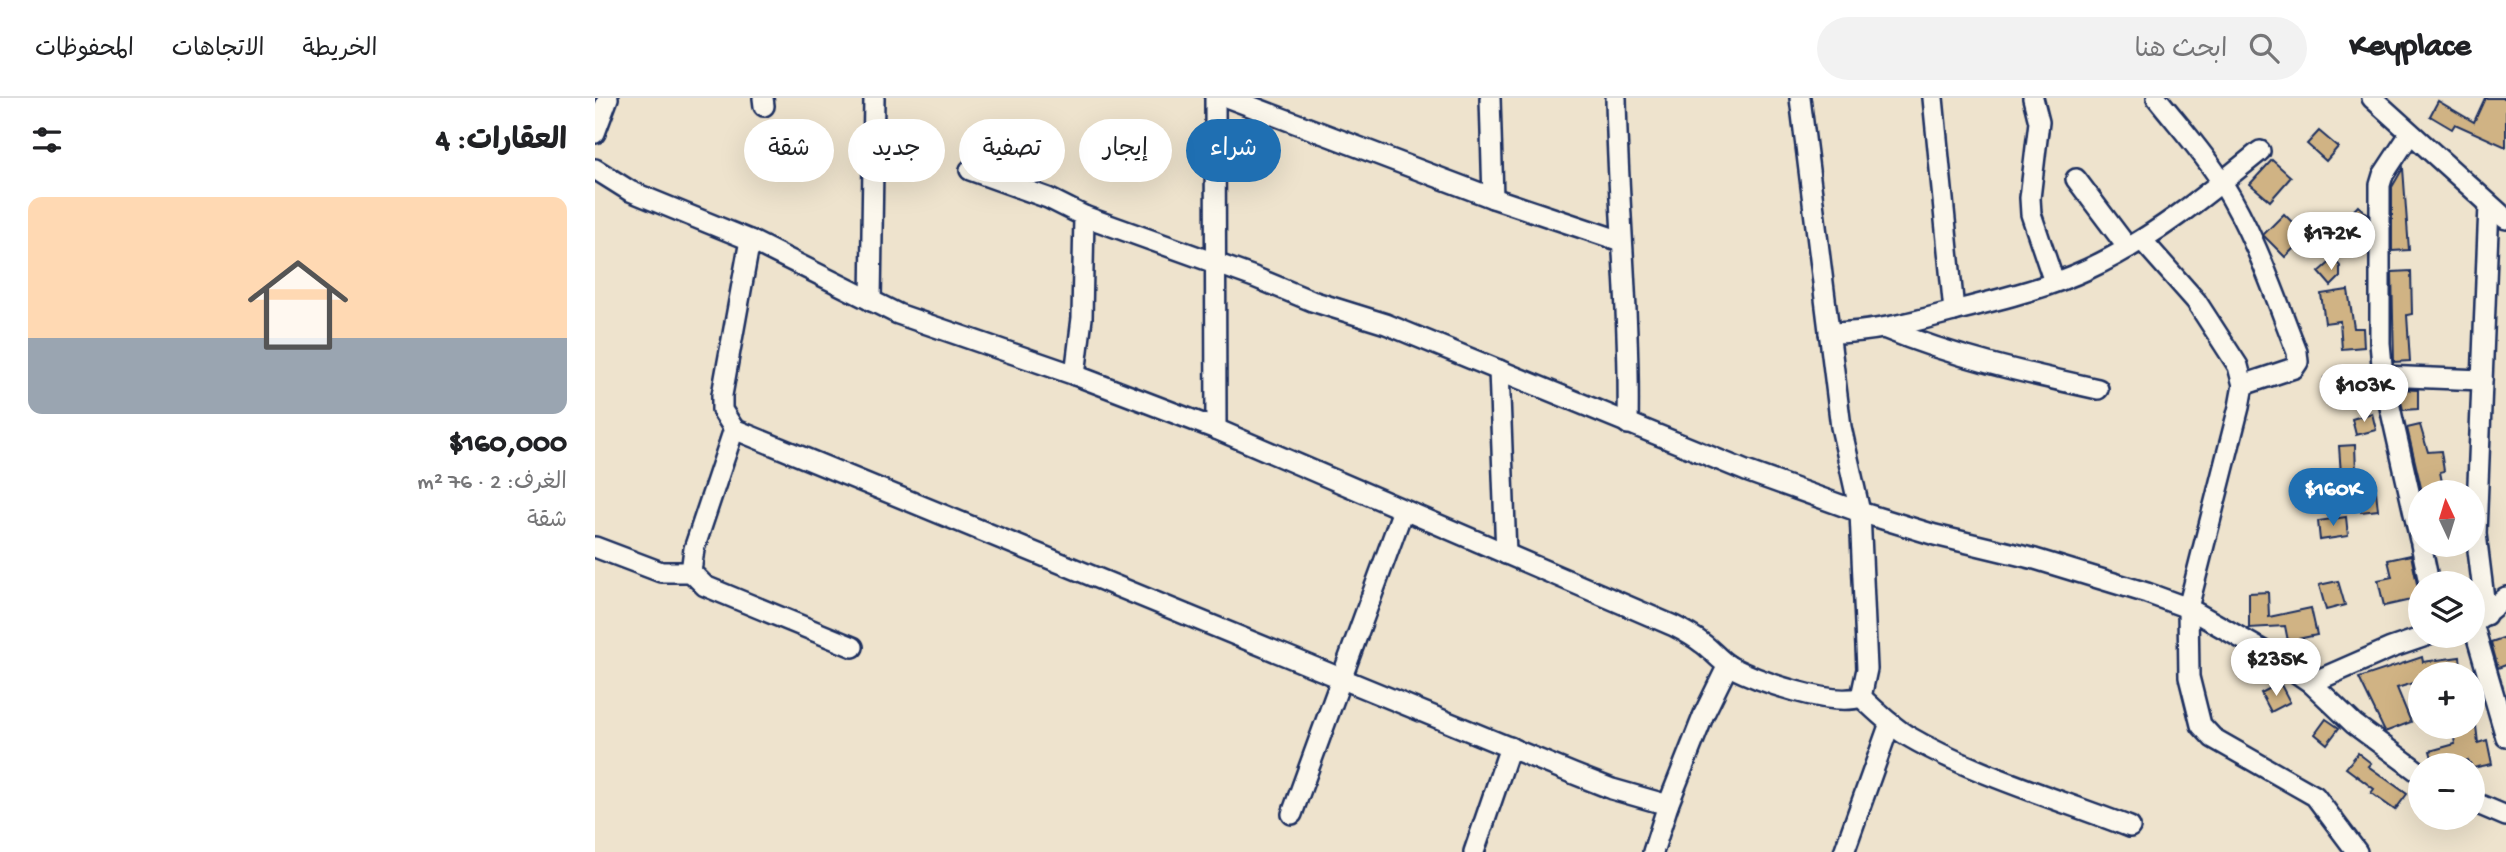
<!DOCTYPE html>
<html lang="ar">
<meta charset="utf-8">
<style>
:root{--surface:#fff;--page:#f2f2f2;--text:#202124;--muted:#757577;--line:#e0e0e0;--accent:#1f6fb2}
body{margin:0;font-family:"Gochi Hand","Playpen Sans Arabic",sans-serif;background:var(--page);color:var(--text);direction:rtl;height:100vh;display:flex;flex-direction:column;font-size:26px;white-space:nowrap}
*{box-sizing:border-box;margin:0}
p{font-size:23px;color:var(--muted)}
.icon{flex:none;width:38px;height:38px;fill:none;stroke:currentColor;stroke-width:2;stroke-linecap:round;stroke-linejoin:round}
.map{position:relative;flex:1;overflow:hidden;direction:ltr}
.panel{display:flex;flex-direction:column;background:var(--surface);width:595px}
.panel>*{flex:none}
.hud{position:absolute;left:21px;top:21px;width:665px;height:63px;direction:rtl;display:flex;gap:14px}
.needle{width:46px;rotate:356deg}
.fabs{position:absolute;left:1813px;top:382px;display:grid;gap:14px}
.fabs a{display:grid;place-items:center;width:77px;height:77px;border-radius:50%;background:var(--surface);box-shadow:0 7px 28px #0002;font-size:35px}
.price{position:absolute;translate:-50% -60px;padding:0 16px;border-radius:24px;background:#fff;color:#222;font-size:23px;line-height:46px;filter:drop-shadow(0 2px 4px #0008)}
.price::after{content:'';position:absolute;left:50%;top:42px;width:21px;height:16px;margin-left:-10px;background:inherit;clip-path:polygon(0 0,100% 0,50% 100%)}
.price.selected{background:var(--accent);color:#fff}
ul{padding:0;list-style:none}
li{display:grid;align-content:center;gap:14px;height:371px;padding:0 28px}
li+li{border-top:2px solid var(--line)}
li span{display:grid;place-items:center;height:217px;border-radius:14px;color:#555}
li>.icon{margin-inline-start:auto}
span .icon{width:126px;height:126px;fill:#fffc;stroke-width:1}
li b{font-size:30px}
h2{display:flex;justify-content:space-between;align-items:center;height:84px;padding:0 28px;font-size:30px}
.chip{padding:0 24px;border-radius:32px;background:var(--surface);box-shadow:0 7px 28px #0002;font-size:24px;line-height:63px}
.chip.selected{background:var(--accent);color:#fff}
header{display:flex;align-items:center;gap:42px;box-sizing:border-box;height:98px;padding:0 35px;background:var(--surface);border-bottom:2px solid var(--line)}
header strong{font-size:33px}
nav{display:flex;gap:38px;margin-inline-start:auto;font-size:24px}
.search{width:490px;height:63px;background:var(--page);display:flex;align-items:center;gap:18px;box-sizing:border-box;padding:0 24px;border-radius:38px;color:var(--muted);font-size:26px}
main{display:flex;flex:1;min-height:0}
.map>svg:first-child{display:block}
.building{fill:#d0b384;stroke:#1b2f5e;stroke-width:2}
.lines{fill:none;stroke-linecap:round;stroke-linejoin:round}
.minor-casing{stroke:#1b2f5e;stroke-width:24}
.minor{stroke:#fbf7ec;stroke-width:19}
</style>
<header>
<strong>Keyplace</strong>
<div class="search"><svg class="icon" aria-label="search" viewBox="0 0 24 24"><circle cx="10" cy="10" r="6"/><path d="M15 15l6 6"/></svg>ابحث هنا</div>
<nav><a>الخريطة</a><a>الاتجاهات</a><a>المحفوظات</a></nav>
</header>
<main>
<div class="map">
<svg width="1911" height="754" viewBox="0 0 1911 754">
<rect width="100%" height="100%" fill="#eee3cd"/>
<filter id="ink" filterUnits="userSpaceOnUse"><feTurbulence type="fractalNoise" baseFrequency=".0143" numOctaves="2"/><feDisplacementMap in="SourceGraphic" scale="14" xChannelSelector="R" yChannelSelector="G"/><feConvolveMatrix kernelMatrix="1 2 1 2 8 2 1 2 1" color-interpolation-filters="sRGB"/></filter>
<g filter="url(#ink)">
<g class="building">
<path d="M1890,0H1911V49L1860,26L1857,31L1835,18L1843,3L1879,24Z"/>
<path d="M1724,33L1743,49L1731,63L1712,46Z"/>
<path d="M1677,62L1696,79L1675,103L1655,86Z"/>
<path d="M1808,70L1814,152L1797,153V89Z"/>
<path d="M1763,108L1773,117V154L1748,156L1765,140L1748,124Z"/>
<path d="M1689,116L1711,138L1690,159L1668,137Z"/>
<path d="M1739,161L1745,168V179L1736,188L1724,174Z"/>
<path d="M1816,173L1817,216L1812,217L1815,263L1799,264L1797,174Z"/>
<path d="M1753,192L1759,230H1768L1769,249L1747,251L1745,223L1730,225L1726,196Z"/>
<path d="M1763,277L1764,288L1730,291L1729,280Z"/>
<path d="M1803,291L1823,292V311L1808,312Z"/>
<path d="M1777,315L1781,332L1761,337L1757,321Z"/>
<path d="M1825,327L1833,354L1846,353L1849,373L1845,374L1849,394H1827L1812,330Z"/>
<path d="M1760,347L1761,374L1746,376L1744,348Z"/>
<path d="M1781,393L1783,412L1766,414L1764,395Z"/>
<path d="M1751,419L1753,438L1725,442L1723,423Z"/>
<path d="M1816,457L1825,500L1789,508L1783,482L1797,479L1793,462Z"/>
<path d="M1743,483L1750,507L1731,512L1724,487Z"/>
<path d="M1673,494L1674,519L1716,510L1722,537L1693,543L1690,528L1654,530V495Z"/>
<path d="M1911,539V567L1903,570L1896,544Z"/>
<path d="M1827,559L1828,564L1865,559L1867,576H1825V583L1802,590L1816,624L1790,634L1764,580Z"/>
<path d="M1685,585L1695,604L1676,614L1666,595Z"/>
<path d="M1731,621L1744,630L1732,646L1720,636Z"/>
<path d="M1857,628H1881L1883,645L1892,642L1897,666L1878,670L1873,662L1857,667H1839L1835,653L1860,646Z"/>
<path d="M1763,655L1776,665L1773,668L1812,696L1800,712L1776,695L1779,691L1751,670Z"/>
</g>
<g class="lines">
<g class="minor-casing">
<g id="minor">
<path d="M168,0L169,8"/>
<path d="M620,0L621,331"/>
<path d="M634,0L898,100L1026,143"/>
<path d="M895,0L898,100"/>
<path d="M1021,0C1023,109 1035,217 1033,326"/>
<path d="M1205,0L1246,329L1265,414L1272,571L1266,599"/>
<path d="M1338,0L1359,213"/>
<path d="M1438,0L1444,24L1435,100L1436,116L1459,184"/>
<path d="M1562,0C1584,28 1609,55 1628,86C1660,137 1680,198 1702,254L1703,264L1699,270L1648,287"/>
<path d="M1777,0L1911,121"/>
<path d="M0,35L13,0"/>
<path d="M1815,36L1788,77L1785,87V245L1788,278L1825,442"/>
<path d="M0,71L35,93L155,142L303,216L480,277L487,220L489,118L453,100L375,72"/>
<path d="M1481,81L1533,150"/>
<path d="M489,118L659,179L717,203L791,226L1151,373L1265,414L1340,437L1440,461L1552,495L1593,510L1674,556L1716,585L1796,550L1834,537"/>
<path d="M155,142L127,297V312L139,331L979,676L1017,691L1073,707L1109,616L1133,567"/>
<path d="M1547,142L1601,203L1643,268L1648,287L1644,309L1593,510L1594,579L1606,627L1618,640L1720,698L1762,754"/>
<path d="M276,203L279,0"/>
<path d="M1291,231C1359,259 1430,275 1503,291"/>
<path d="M1234,235C1276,235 1314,225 1355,214C1401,202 1450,191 1493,171C1556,142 1611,97 1665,53"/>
<path d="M904,272L911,456"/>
<path d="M480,277L621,331L1079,528C1089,533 1098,538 1107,545C1117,552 1125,563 1136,569C1164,583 1236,609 1266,599C1280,612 1295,627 1311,637C1377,676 1463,701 1535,729"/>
<path d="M1788,278L1887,282"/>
<path d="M139,331L99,451L96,474L110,488L258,549"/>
<path d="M1826,446L1834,485"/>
<path d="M0,449L66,474H96"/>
<path d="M1891,517L1881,436L1894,107"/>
<path d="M1882,522L1911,499"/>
<path d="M1878,526L1911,639"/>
<path d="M1716,585L1759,626L1825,675"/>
<path d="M1878,704L1911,718"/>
<path d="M697,716L808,412"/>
<path d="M879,754L915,649"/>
<path d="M1058,754L1073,707"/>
<path d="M1249,754L1295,625"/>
</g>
</g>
<use href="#minor" class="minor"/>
</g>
</g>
</svg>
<div class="fabs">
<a><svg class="needle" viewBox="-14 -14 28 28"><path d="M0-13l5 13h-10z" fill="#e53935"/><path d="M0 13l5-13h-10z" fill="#757577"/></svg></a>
<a><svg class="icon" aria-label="layers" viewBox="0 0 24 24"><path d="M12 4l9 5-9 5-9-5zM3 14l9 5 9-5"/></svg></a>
<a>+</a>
<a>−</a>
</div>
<b class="price" style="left:1736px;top:174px">$172K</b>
<b class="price" style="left:1769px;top:326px">$103K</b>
<b class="price selected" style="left:1738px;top:430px">$160K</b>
<b class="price" style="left:1681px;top:600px">$235K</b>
<div class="hud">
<a class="chip selected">شراء</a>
<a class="chip">إيجار</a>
<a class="chip">تصفية</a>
<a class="chip">جديد</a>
<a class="chip">شقة</a>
</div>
</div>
<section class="panel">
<h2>العقارات: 4<svg class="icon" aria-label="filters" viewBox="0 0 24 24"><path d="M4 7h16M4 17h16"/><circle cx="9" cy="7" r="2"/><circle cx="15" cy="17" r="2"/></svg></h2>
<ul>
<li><span style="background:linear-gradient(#ffd9b3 65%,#9aa5b1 0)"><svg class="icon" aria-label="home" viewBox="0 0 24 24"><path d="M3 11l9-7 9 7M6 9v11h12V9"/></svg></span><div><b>$160,000</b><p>الغرف: 2 · 76 m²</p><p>شقة</p></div></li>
</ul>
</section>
</main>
